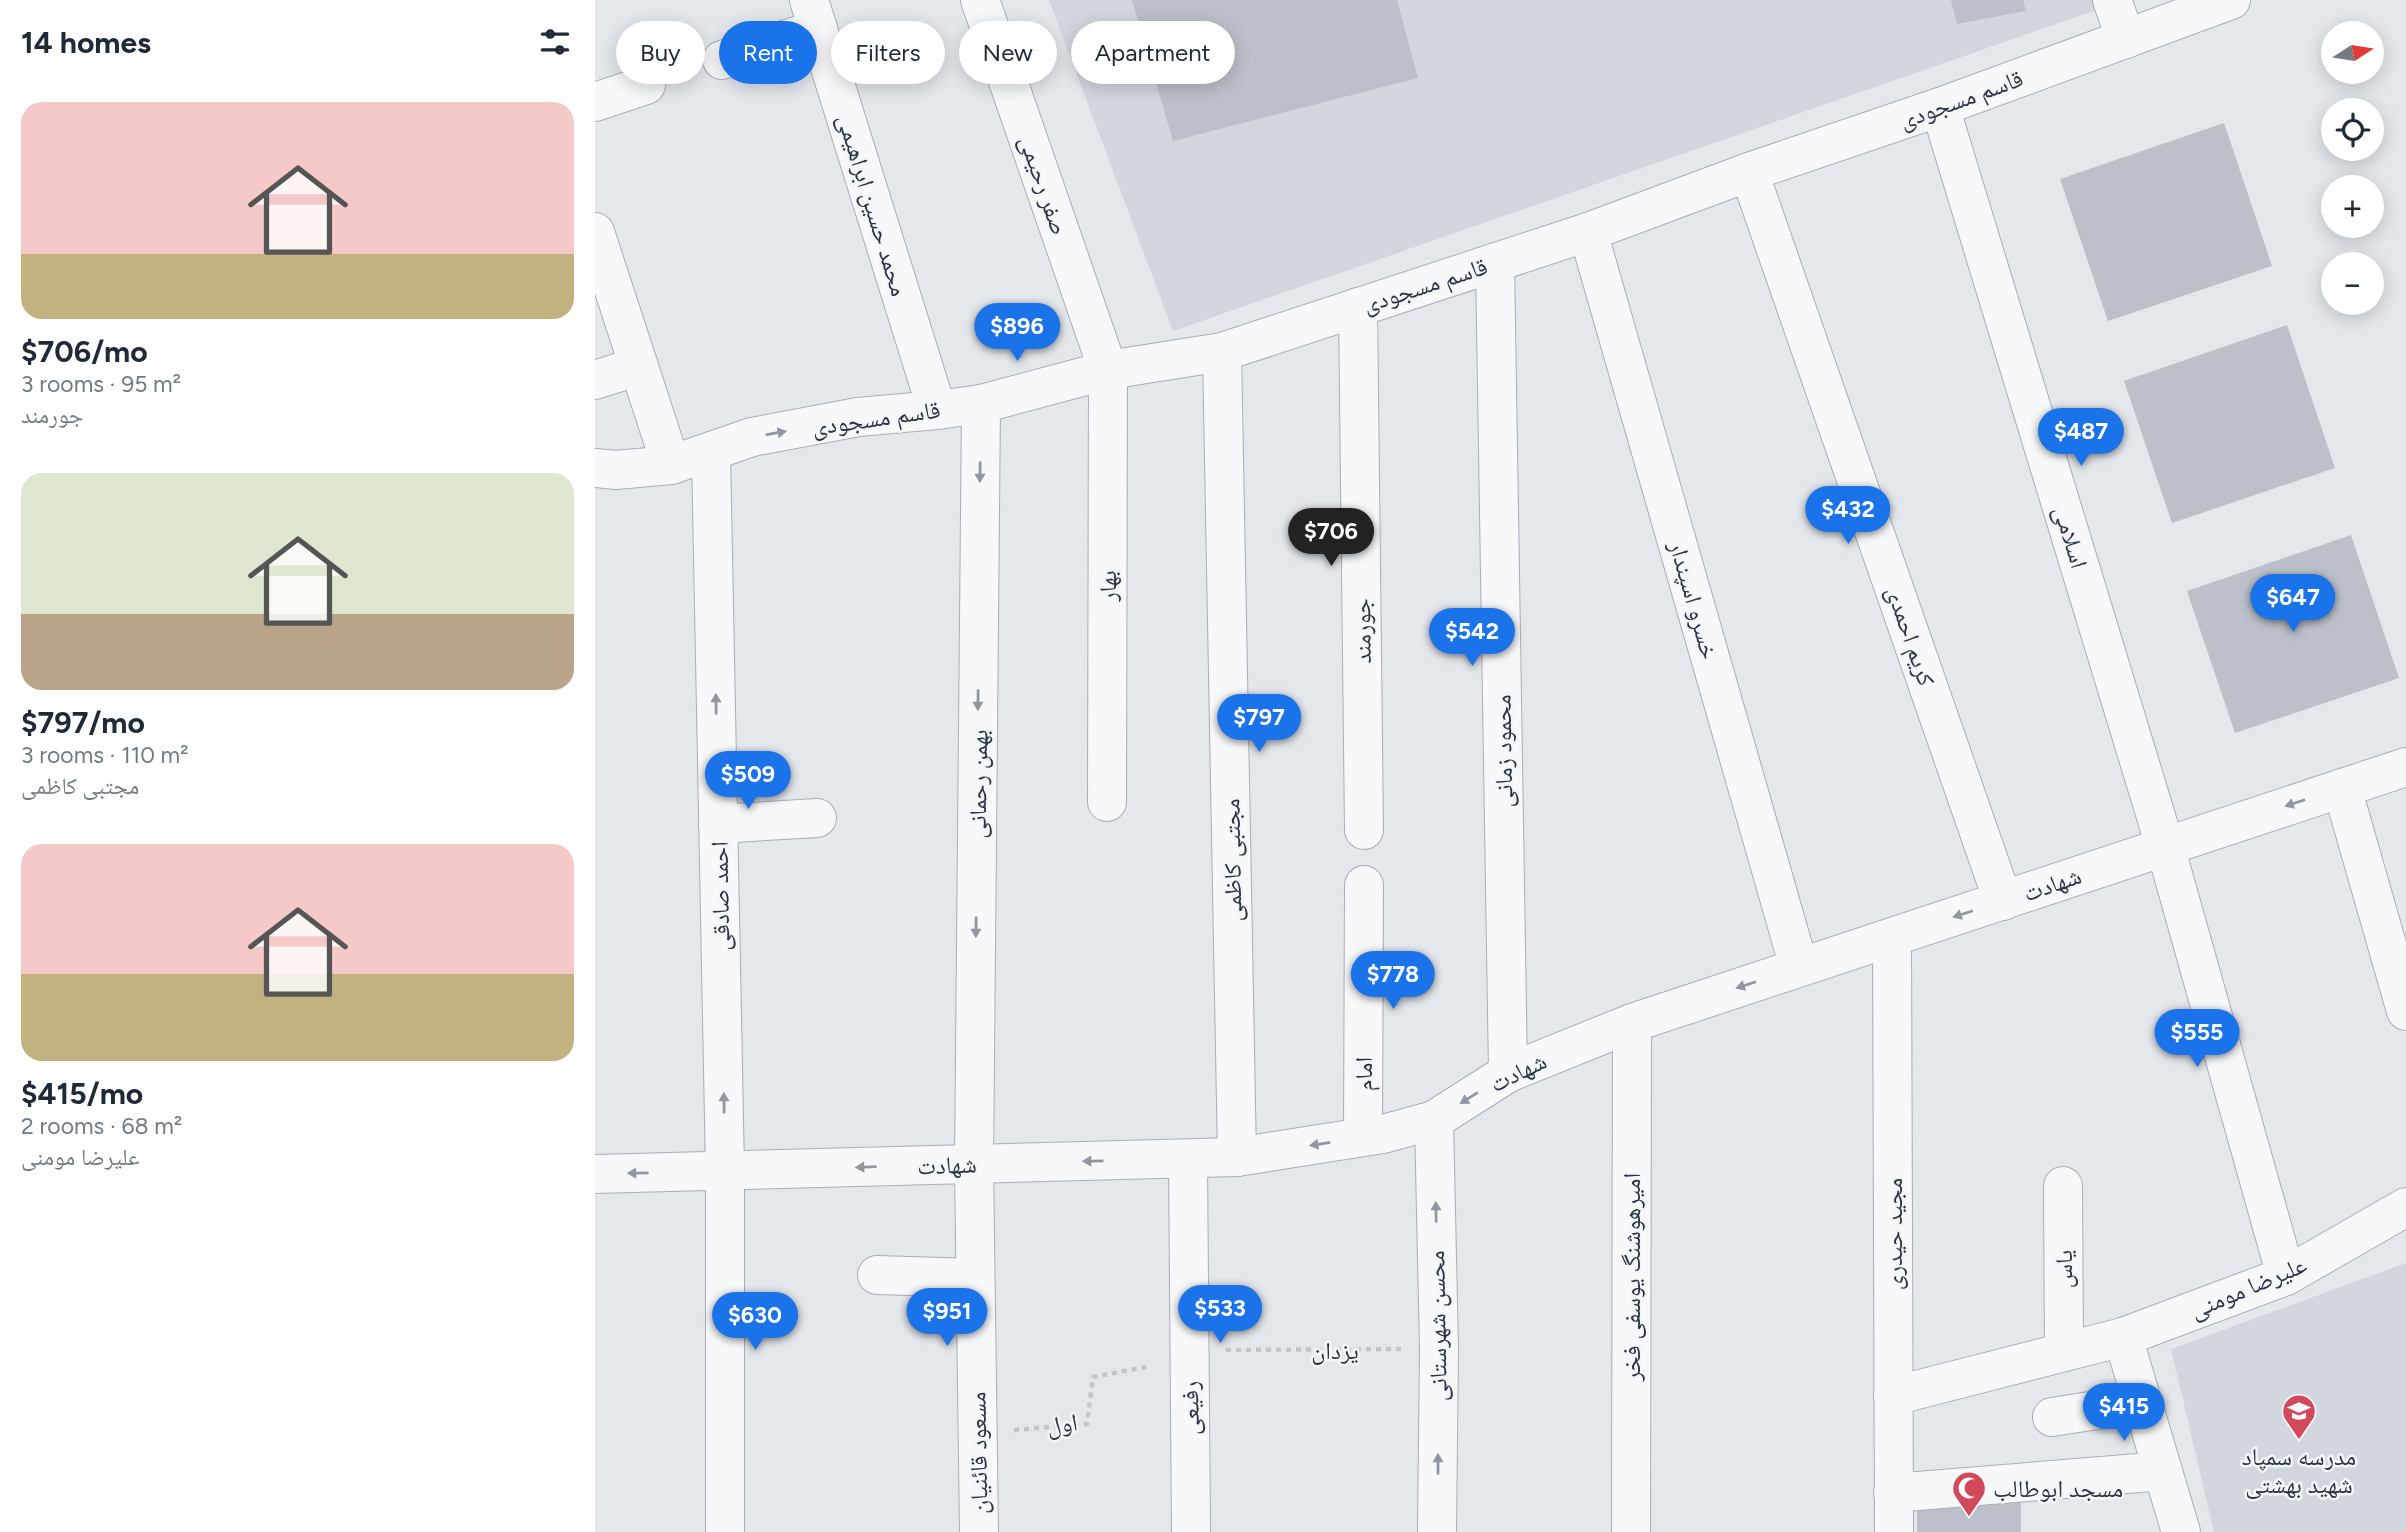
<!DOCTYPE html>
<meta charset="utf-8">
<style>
:root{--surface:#fff;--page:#f2f2f3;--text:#1f2937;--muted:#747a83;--accent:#1a73e8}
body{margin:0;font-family:Figtree,"Noto Naskh Arabic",sans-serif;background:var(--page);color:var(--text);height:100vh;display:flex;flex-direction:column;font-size:26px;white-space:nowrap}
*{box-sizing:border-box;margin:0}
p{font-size:23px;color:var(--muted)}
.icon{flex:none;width:38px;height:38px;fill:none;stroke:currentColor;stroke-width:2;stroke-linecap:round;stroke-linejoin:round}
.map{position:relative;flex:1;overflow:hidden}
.side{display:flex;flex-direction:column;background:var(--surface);width:595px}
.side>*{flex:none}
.top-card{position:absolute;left:21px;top:21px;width:665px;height:63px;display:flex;gap:14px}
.needle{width:46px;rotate:78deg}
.fabs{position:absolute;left:1726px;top:21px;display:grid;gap:14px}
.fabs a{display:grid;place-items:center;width:63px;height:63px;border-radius:50%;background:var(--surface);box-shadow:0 4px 18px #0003;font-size:35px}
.price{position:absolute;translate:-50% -60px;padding:0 16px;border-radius:24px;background:var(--accent);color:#fff;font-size:23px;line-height:46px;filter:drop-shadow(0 2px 4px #0008)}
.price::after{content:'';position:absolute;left:50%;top:42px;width:21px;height:16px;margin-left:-10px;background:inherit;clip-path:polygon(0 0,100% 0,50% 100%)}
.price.active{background:#222;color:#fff}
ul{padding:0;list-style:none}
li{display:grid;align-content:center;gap:14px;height:371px;padding:0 21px}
li span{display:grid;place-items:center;height:217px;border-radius:21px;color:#555}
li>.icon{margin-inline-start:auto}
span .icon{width:126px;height:126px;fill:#fffc;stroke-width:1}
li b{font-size:30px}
h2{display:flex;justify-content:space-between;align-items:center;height:84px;padding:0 21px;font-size:30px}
.chip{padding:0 24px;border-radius:32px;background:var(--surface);box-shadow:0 4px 18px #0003;font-size:24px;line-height:63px}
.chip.active{background:var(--accent);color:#fff}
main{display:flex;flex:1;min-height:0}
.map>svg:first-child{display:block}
.built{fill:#d2d6de}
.building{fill:#bbc0ca}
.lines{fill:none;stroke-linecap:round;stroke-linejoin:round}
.minor-casing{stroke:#a9aeb7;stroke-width:40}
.path{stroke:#c2c5cb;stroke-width:4.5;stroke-dasharray:5 5;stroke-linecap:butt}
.minor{stroke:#f7f8fa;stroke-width:38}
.oneway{fill:#9196a0}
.labels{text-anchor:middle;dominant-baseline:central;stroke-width:5;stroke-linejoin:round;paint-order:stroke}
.street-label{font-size:24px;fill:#2b3445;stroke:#f4f6f9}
.poi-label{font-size:24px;fill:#2b3445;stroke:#f4f6f9}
</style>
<main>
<section class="side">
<h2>14 homes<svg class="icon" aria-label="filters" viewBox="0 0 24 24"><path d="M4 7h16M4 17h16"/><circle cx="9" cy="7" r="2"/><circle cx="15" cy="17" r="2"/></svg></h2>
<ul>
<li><span style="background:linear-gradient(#f6c9c9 70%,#c2b280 0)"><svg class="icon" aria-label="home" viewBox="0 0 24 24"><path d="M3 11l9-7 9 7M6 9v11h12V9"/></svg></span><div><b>$706/mo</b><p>3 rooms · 95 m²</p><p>جورمند</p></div></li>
<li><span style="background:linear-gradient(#dfe7d0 65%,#b9a48a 0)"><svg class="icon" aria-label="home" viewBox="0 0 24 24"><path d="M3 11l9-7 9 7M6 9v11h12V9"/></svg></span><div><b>$797/mo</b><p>3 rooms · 110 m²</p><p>مجتبی کاظمی</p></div></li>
<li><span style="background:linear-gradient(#f6c9c9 60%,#c2b280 0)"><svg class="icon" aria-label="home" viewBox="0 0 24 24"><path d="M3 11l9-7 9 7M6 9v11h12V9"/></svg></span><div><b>$415/mo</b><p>2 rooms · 68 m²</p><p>علیرضا مومنی</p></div></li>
</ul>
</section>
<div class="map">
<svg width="1811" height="1532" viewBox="0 0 1811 1532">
<rect width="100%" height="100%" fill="#e4e7ec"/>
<g class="built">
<path d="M454,0H1530L578,331Z"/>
<path d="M1811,1263V1532H1619L1576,1349Z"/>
</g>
<g class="building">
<path d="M537,0H802L823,78L578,141Z"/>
<path d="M1356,0H1428L1431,11L1362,24Z"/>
<path d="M1629,123L1677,266L1513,321L1465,179Z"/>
<path d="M1692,325L1740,468L1577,523L1529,381Z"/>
<path d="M1756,535L1804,678L1640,733L1592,591Z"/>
<path d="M1426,1497V1532H1322V1504Z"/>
</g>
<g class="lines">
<g class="minor-casing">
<g id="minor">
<path d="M214,0L342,410"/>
<path d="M385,0L513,370L512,802"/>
<path d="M1517,0L1531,39"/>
<path d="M127,60L223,29"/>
<path d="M0,102L51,85"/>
<path d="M1345,107L1570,846L1691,1276"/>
<path d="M1154,172L1408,901"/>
<path d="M0,232L76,465"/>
<path d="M993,232L1204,967"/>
<path d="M900,262L913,1073"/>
<path d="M763,307L769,830"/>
<path d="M627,352L642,1157"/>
<path d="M0,380L44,366"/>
<path d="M116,453L130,1171V1532"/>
<path d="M0,468L21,470L76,465L157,437L263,417L342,410L386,404L513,370L627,352L993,232L1154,172L1345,107L1636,0"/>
<path d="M1747,788L1811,1011"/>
<path d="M123,824L222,818"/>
<path d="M1297,937L1299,1532"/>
<path d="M839,1120L844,1349L842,1532"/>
<path d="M768,1137L769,885"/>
<path d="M593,1159L596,1532"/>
<path d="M0,1174L642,1157L788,1134L839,1120L913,1073L1037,1023L1811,767"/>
<path d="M1468,1186L1469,1352"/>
<path d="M282,1275L380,1278"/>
<path d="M1528,1337L1586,1532"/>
<path d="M1298,1396L1528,1337L1691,1276L1811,1207"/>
<path d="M1457,1417L1547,1403"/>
<path d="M1298,1493L1568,1471"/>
<path d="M384,1532L379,1164L386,404"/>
<path d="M1036,1532L1037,1023"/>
</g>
</g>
<g class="path">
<path d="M631,1350L808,1349"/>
<path d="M419,1430L492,1424L498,1377L556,1366"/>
</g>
<use href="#minor" class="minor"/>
</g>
<defs><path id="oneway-solid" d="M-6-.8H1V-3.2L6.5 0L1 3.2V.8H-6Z" transform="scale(1.75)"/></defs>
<g class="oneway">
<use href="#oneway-solid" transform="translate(181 433) rotate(-10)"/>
<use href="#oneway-solid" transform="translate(385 472) rotate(91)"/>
<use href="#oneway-solid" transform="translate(383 700) rotate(91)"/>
<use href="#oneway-solid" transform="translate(121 704) rotate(-91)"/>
<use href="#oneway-solid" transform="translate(1700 803) rotate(162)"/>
<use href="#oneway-solid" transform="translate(1368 914) rotate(162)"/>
<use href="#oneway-solid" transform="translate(381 927) rotate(91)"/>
<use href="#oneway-solid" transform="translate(1151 985) rotate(162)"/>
<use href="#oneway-solid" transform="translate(874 1098) rotate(148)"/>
<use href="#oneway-solid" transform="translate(129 1103) rotate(-91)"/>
<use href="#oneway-solid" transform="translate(725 1144) rotate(171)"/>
<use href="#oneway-solid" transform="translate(498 1161) rotate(179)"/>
<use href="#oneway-solid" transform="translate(271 1167) rotate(178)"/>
<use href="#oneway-solid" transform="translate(43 1173) rotate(179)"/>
<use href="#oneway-solid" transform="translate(841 1212) rotate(-91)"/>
<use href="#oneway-solid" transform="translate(843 1464) rotate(-90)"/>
</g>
<defs>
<g id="school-pin" transform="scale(1.75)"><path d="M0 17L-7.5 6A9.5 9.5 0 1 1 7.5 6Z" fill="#d1495b" stroke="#f4f6f9"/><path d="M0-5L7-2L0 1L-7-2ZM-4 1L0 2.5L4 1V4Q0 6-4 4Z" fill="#fff"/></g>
<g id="mosque-pin" transform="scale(1.75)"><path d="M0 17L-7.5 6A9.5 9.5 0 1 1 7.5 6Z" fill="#d1495b" stroke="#f4f6f9"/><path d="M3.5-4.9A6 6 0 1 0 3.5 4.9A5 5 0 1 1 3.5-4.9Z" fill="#fff"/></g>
</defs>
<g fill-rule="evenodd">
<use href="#school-pin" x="1704" y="1411"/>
<use href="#mosque-pin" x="1374" y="1488"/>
</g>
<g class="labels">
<g class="street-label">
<text transform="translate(1366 99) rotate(-20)">قاسم مسجودی</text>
<text transform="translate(449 185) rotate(71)">صفر رحیمی</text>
<text transform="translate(278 205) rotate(73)">محمد حسین ابراهیمی</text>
<text transform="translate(830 285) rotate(-18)">قاسم مسجودی</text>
<text transform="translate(281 418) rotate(-8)">قاسم مسجودی</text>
<text transform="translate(1476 537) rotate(73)">اسلامی</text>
<text transform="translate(512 586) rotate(-90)">بهار</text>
<text transform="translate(1099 600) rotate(74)">خسرو اسپندار</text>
<text transform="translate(767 631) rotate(-91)">جورمند</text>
<text transform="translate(1316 636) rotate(71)">کریم احمدی</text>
<text transform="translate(908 751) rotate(-91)">محمود زمانی</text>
<text transform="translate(383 784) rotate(-89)">بهمن رحمانی</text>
<text transform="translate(637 860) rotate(-91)">مجتبی کاظمی</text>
<text transform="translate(1457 884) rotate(-19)">شهادت</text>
<text transform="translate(125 896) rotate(-91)">احمد صادقی</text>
<text transform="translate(923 1072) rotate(-26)">شهادت</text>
<text transform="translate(768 1074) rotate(-90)">امام</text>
<text transform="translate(352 1165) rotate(-2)">شهادت</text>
<text transform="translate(1298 1234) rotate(-90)">مجید حیدری</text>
<text transform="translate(1468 1269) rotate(-90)">یاس</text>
<text transform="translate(1036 1277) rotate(-90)">امیرهوشنگ یوسفی فخر</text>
<text transform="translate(1653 1287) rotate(-23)">علیرضا مومنی</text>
<text transform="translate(842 1326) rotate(-91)">محسن شهرستانی</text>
<text x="740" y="1350">یزدان</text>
<text transform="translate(595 1408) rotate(-91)">رفیعی</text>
<text transform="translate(467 1424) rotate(-9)">اول</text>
<text transform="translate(383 1453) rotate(-91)">مسعود قائنیان</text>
</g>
<g class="poi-label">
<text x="1704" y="1456">مدرسه سمپاد<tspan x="1704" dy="28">شهید بهشتی</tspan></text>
<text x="1398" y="1488" text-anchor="start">مسجد ابوطالب</text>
</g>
</g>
</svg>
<div class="fabs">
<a><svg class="needle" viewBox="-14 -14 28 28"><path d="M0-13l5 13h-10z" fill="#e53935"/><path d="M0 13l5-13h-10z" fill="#747a83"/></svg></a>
<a><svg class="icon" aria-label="locate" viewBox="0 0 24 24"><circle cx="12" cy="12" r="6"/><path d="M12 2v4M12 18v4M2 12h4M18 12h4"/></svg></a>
<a>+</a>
<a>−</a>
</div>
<b class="price" style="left:422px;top:363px">$896</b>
<b class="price" style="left:1486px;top:468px">$487</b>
<b class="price" style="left:1253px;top:546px">$432</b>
<b class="price active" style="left:736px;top:568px">$706</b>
<b class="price" style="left:1698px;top:634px">$647</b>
<b class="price" style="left:877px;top:668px">$542</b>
<b class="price" style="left:664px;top:754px">$797</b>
<b class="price" style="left:153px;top:811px">$509</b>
<b class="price" style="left:798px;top:1011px">$778</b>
<b class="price" style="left:1602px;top:1069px">$555</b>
<b class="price" style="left:625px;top:1345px">$533</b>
<b class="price" style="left:352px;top:1348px">$951</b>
<b class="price" style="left:160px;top:1352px">$630</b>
<b class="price" style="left:1529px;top:1443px">$415</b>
<div class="top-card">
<a class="chip">Buy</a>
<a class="chip active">Rent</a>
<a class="chip">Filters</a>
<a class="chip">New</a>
<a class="chip">Apartment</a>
</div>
</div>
</main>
